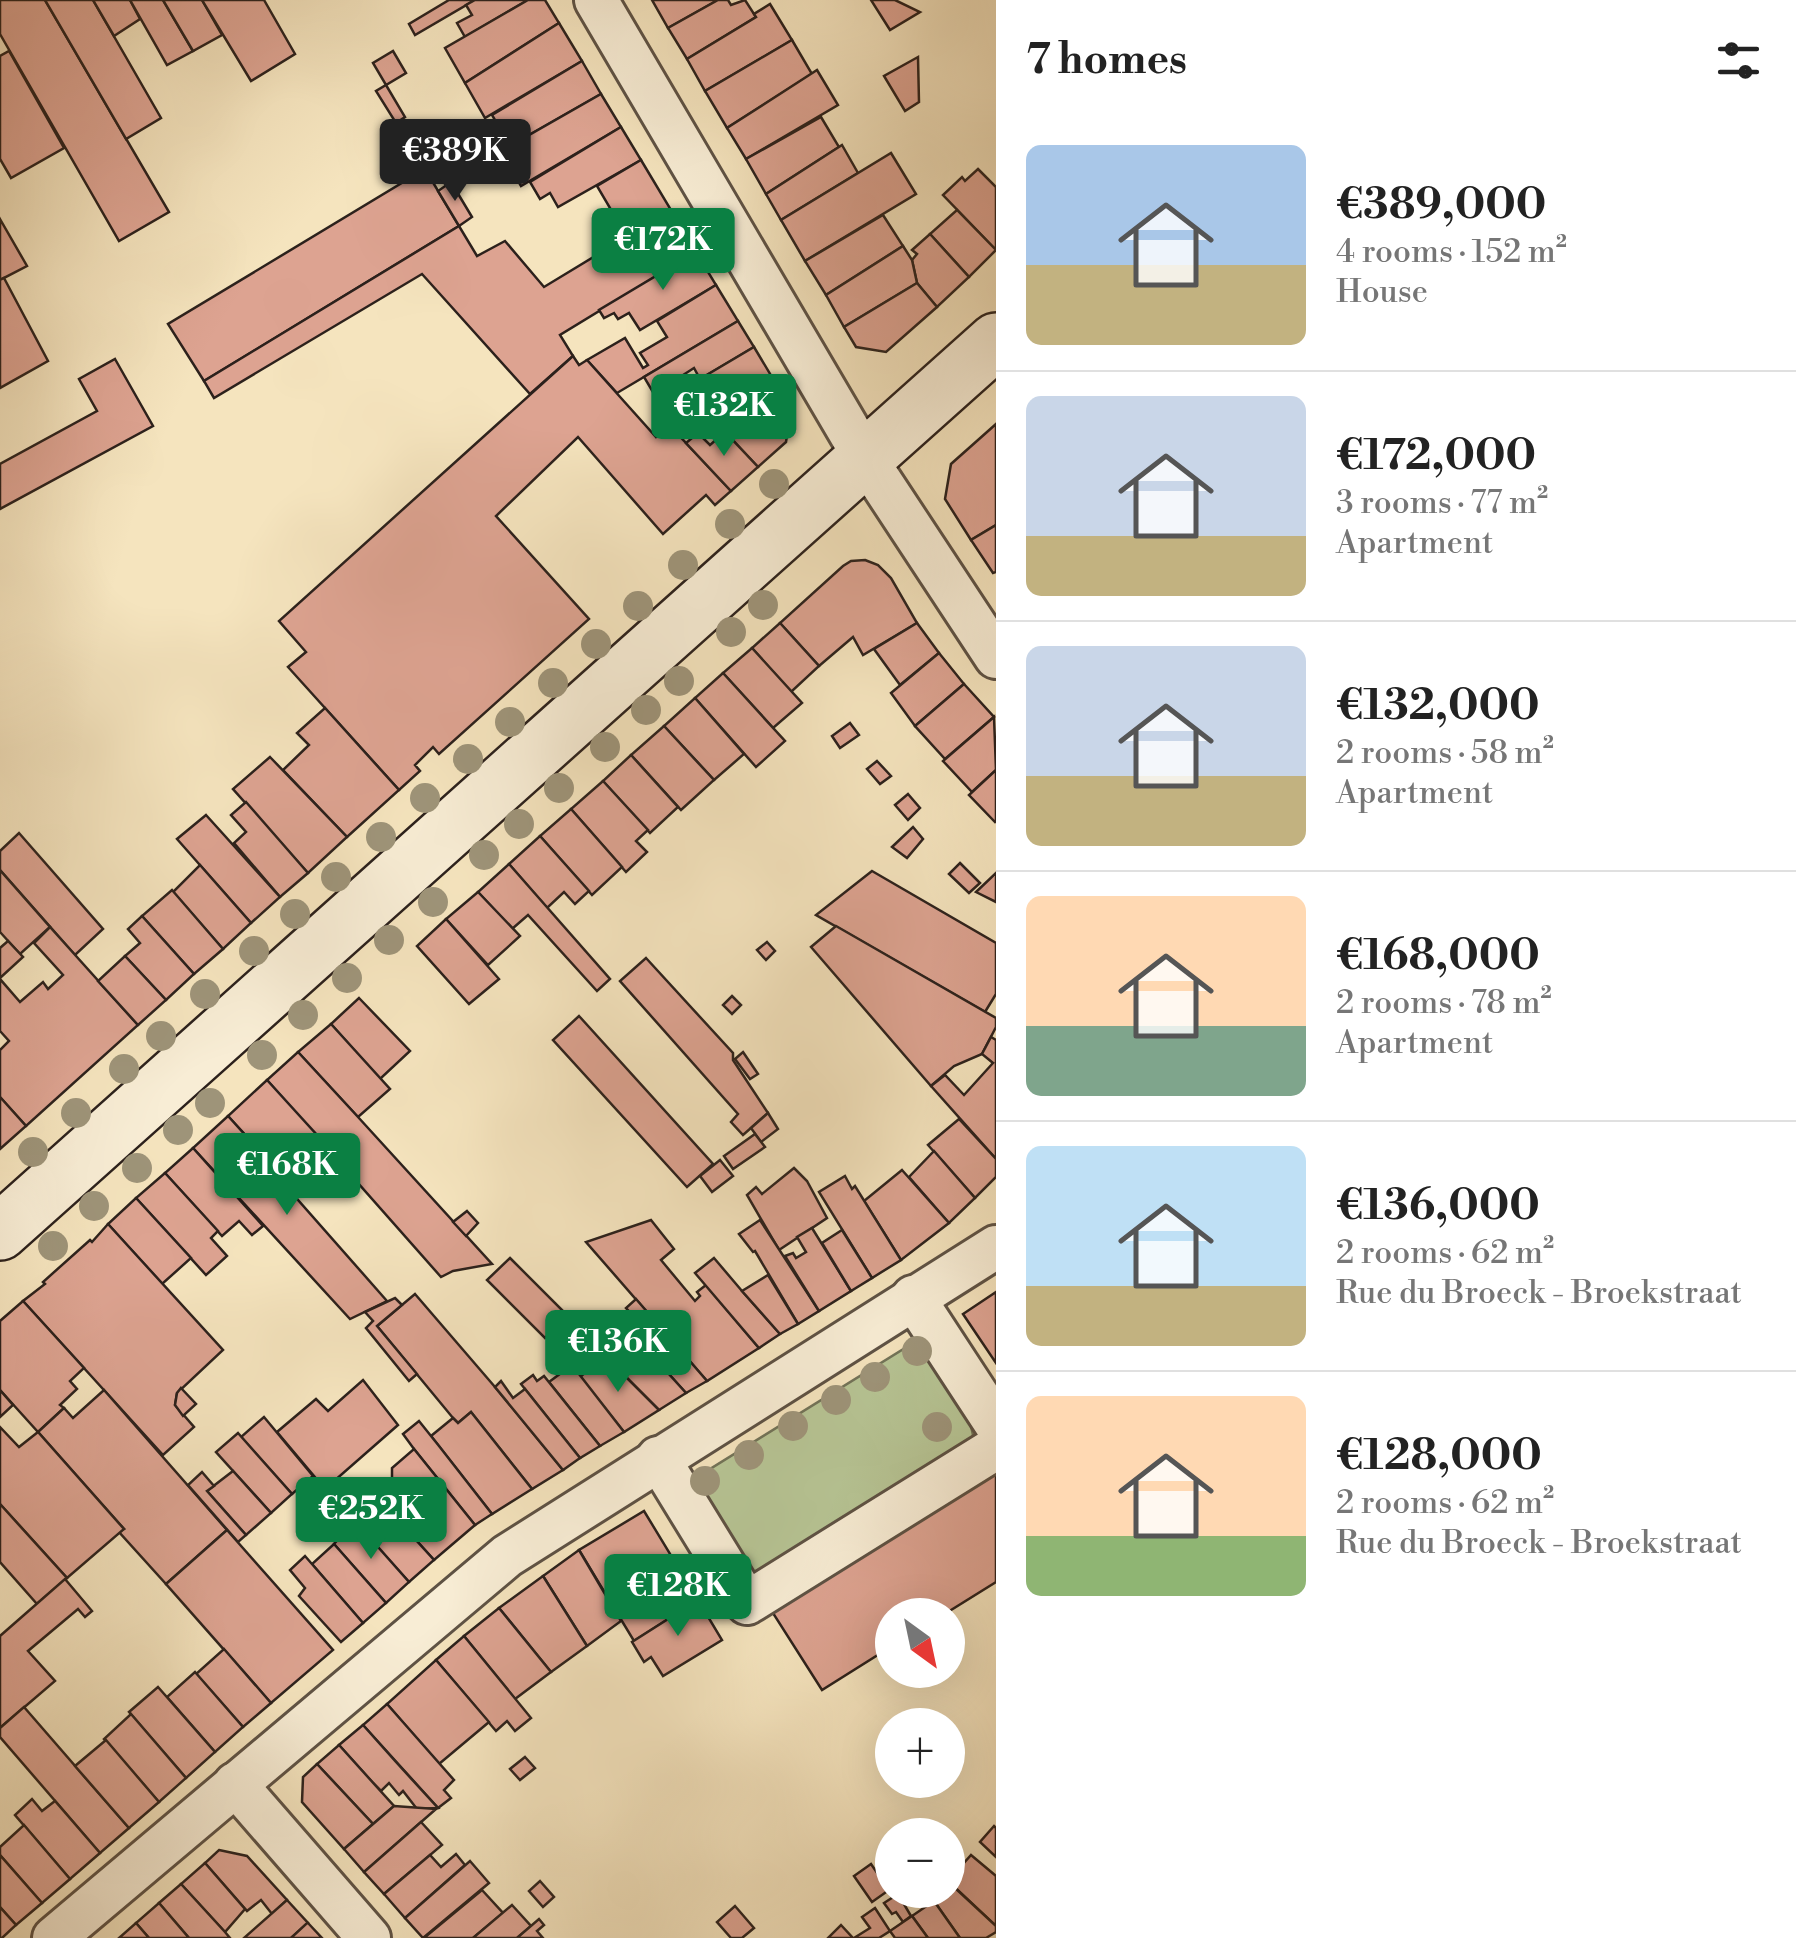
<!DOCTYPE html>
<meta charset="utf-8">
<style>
:root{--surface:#fff;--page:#f2f2f2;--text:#222;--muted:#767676;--line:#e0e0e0;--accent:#0b8043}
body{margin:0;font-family:"Libre Bodoni",serif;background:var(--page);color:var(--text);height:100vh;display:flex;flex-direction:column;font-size:38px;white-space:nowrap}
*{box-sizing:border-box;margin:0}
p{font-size:32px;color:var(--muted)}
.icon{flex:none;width:55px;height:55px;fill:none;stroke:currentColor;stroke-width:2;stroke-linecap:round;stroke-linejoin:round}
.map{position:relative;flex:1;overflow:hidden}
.sheet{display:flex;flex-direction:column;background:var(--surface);width:800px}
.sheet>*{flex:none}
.needle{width:65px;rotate:147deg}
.buttons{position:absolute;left:875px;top:1598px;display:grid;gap:20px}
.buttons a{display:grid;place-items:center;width:90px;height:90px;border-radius:50%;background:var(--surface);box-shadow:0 10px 40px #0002;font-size:50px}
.price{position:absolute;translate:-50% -85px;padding:0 22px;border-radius:10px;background:var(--accent);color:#fff;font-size:32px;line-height:65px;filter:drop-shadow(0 2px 5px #0008)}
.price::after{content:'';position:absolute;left:50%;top:60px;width:30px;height:22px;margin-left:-15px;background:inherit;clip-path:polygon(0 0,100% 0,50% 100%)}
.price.on{background:#222;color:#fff}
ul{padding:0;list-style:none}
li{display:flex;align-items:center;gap:30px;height:250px;padding:0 30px}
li+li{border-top:2px solid var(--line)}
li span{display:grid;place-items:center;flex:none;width:280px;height:200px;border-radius:15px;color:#555}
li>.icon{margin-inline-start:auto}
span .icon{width:120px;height:120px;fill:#fffc;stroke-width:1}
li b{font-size:42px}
h2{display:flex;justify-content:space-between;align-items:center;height:120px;padding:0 30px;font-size:42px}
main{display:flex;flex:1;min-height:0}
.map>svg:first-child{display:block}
.green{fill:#b7c595;stroke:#727358;stroke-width:2.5}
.building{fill:#dda391;stroke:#2c211c;stroke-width:2.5}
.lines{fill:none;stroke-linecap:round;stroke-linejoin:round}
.street-casing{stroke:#5e5244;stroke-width:48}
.secondary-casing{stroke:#2c211c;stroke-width:60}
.street{stroke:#f8edd5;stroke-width:42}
.secondary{stroke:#f8edd5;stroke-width:55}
.tree{fill:#9e9479}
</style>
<main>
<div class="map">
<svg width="996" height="1938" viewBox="0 0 996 1938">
<rect width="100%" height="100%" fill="#f5e4be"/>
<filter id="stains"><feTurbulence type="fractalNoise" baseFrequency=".002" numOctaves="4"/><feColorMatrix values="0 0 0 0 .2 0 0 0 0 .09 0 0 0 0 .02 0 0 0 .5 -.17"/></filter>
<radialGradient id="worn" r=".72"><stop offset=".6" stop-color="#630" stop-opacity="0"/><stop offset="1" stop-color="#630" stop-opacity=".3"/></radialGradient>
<path class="green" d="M918,1340C936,1367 978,1415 973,1447L756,1574L746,1566L694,1479Z"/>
<g class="building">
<path d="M0,0H45L169,212L119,241L0,34Z"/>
<path d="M45,0H93L161,118L126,139Z"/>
<path d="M93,0H130L140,19L114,36Z"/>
<path d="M130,0H163L193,51L167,65Z"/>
<path d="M163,0H202L222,35L193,51Z"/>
<path d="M202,0H264L295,54L251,81Z"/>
<path d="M449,0H475L415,35L409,24Z"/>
<path d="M475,0H528L465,37L457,23L472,15L466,5Z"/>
<path d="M528,0H545L559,23L465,83L445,48Z"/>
<path d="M652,0H718L668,28Z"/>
<path d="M718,0H728L731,5L745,0L756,17L687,59L668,28Z"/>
<path d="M871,0H895L920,12L890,30Z"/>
<path d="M770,4L792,40L705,91L687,59L756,17L754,14Z"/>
<path d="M559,23L582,61L485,118L465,83Z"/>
<path d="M792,40L812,74L727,128L705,91Z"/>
<path d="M9,51L64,148L11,178L0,159V56Z"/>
<path d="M393,51L406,73L386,85L373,63Z"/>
<path d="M918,57L919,102L905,111L884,76Z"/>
<path d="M582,61L601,94L510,146L492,115Z"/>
<path d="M817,70L838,105L746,159L727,128Z"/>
<path d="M386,85L405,117L396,123L376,91Z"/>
<path d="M601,94L621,127L521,186L501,151Z"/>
<path d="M821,117L839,147L766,194L746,159Z"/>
<path d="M621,127L641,160L558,207L550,193L540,199L530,182Z"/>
<path d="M842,145L858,173L781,220L766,194Z"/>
<path d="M891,153L916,194L805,261L781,220Z"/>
<path d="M641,160L671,210L627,237L597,186Z"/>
<path d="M425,169L459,226L204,381L168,324Z"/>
<path d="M978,169L996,187V250L943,195L962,177L965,181Z"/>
<path d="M451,182L472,217L459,226L438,191Z"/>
<path d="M671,210L696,252L560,335L573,356L530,394L422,274L214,398L204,381L459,226L477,256L505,241L544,287Z"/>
<path d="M957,210L996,250L969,277L930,234Z"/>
<path d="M883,215L903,246L826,295L805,261Z"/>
<path d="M0,219L27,266L0,280Z"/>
<path d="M930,234L969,277L937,307L917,283L912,260L917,254L912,250Z"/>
<path d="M903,246L912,260L917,283L844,327L826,295Z"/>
<path d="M696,252L716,285L640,330L629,313L618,319L614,313L604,318L599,310Z"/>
<path d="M4,278L48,361L0,388V280Z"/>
<path d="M917,283L937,307L886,352L856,347L844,327Z"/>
<path d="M716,285L738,321L617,393L587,360L625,338L643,368L648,365L640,353L667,337L657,321Z"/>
<path d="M738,321L754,347L700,379L694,368L680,377L664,387L671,398L660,404L644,377Z"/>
<path d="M754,347L791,409L786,442L758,467L717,423L727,414L700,379Z"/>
<path d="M573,356L579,365L587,360L656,437L670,426L731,491L715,505L706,495L663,534L578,437L496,516L589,619L439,754L433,747L415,765L420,771L399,790L288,667L306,652L279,621Z"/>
<path d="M115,359L153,426L0,509V464L97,411L79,379Z"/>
<path d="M996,424V525L971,540L945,499L951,464Z"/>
<path d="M725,432L758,467L731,491L686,443L698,433L710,445Z"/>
<path d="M996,525V572L993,573L971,540Z"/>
<path d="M865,560L878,565L891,578L917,623L863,655L853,637L819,666L780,623L843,566L851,561Z"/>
<path d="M780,623L819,666L791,692L752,648Z"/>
<path d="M917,623L939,653L900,685L874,649Z"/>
<path d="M752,648L802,703L773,728L723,673Z"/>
<path d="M939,653L964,684L915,726L891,693Z"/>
<path d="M723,673L785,741L756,767L695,698Z"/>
<path d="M964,684L994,717L945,759L915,726Z"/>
<path d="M695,698L744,754L714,780L664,726Z"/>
<path d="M325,708L399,790L347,837L283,770L309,745L297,733Z"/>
<path d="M994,717L996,770L972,792L943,761Z"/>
<path d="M850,723L859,735L840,748L832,736Z"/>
<path d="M664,726L714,780L681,810L631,755Z"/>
<path d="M631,755L678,807L650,833L603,781Z"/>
<path d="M270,757L347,837L308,873L233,789Z"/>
<path d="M877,761L891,776L880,784L867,769Z"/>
<path d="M996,770V821L995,822L969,795Z"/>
<path d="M603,781L648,830L636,841L647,852L626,872L571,809Z"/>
<path d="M908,794L920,808L908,820L895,805Z"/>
<path d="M246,802L308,873L280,897L234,843L246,832L231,815Z"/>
<path d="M571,809L622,867L592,895L540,836Z"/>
<path d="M206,815L280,897L251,923L177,839Z"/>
<path d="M913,827L923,839L907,858L892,847Z"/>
<path d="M19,833L103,929L75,955L0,870V851Z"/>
<path d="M540,836L589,891L575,904L564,892L547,908L509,864Z"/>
<path d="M960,863L980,883L969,893L949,874Z"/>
<path d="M509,864L610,979L597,991L528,915L512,929L478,892Z"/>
<path d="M200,865L251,923L223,949L173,892Z"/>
<path d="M0,870L50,927L20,954L0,932Z"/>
<path d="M872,871L996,943V994L985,1012L816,915Z"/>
<path d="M996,873V902L976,892Z"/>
<path d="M172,890L223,949L194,974L142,916Z"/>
<path d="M478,892L520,936L488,965L446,919Z"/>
<path d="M142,916L194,974L166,1000L125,956L140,943L128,929Z"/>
<path d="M446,919L499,979L469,1004L417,946Z"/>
<path d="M836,926L996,1018V1027L982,1054L954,1066L931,1086L811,947Z"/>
<path d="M50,927L138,1025L26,1126L0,1097V1050L9,1041L0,1031V979L20,1002L43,982L48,989L63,975L34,943Z"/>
<path d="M8,941L23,957L0,978V948Z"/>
<path d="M767,942L775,951L766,960L757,950Z"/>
<path d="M125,956L166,1000L138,1025L98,981Z"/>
<path d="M646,958L733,1053V1060L768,1113L743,1135L731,1122L738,1114L620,981Z"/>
<path d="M732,996L741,1005L732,1014L723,1005Z"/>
<path d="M359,998L410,1051L380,1079L331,1024Z"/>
<path d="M579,1016L713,1164L687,1187L553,1040Z"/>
<path d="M331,1024L390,1089L358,1117L298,1052Z"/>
<path d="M991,1037L996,1040V1159L931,1086L945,1075L964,1095L993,1063L982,1054Z"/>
<path d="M298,1052L358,1117L492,1264L453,1271L441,1277L267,1080Z"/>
<path d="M743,1052L758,1074L750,1079L735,1059Z"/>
<path d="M267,1080L327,1146L287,1181L228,1116Z"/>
<path d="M0,1097L26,1126L0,1149Z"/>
<path d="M768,1113L778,1129L761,1142L751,1128Z"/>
<path d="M228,1116L287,1181L284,1184L387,1301L350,1319L193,1148Z"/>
<path d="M959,1119L996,1159V1177L975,1198L928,1145Z"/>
<path d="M755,1134L765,1147L733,1169L724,1156Z"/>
<path d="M193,1148L263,1226L252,1235L239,1221L222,1236L165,1173Z"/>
<path d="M934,1151L975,1198L949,1223L909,1177Z"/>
<path d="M720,1160L733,1176L712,1192L700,1176Z"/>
<path d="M794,1168L807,1181L827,1218L779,1250L747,1195L756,1187L762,1194Z"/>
<path d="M902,1170L949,1223L901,1260L864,1201Z"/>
<path d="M165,1173L218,1231L211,1238L227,1256L206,1275L136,1198Z"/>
<path d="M845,1176L852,1189L855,1186L901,1260L872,1278L819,1192Z"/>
<path d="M136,1198L191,1258L162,1284L108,1224Z"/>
<path d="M467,1211L478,1223L466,1236L453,1222Z"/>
<path d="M651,1220L674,1249L661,1260L695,1301L700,1296L697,1292L706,1285L759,1348L707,1381L586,1242Z"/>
<path d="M760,1220L819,1311L798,1324L755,1251L753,1252L739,1234Z"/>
<path d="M108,1224L223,1350L177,1393L175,1405L194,1427L163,1455L23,1301L45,1284L43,1282L90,1240L92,1242Z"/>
<path d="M812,1228L851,1291L819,1311L785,1256L793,1253L796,1258L806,1252L797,1237Z"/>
<path d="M842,1230L872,1278L851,1291L822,1243Z"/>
<path d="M510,1258L568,1316L545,1338L487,1280Z"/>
<path d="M714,1258L742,1291L780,1334L759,1348L695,1273Z"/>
<path d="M768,1275L798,1324L780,1334L742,1291Z"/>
<path d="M996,1292V1363L963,1314Z"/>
<path d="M415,1294L495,1387L563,1470L532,1489L471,1412L458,1423L453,1418L377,1326Z"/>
<path d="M395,1298L402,1305L377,1326L417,1374L409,1381L366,1328L373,1321L365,1312Z"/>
<path d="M636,1299L707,1381L686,1393L629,1330L638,1321L626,1308Z"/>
<path d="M23,1301L84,1368L70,1381L77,1389L60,1405L64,1408L38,1432L0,1390V1321Z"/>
<path d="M597,1325L614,1342L629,1330L686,1393L659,1410L585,1336Z"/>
<path d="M605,1356L659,1410L624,1432L580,1377Z"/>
<path d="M572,1365L624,1432L600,1446L549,1382Z"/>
<path d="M533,1375L537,1381L544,1376L600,1446L580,1458L521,1384Z"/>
<path d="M363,1380L398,1425L325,1489L277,1432L316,1399L328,1411Z"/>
<path d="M501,1381L513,1398L525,1389L580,1458L563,1470L495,1387Z"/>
<path d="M181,1388L196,1404L183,1416L175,1405L177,1393Z"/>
<path d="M0,1390L13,1405L0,1417Z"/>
<path d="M104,1390L227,1530L166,1584L119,1532L124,1529L38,1432L64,1408L73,1418Z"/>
<path d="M471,1412L532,1489L492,1514L431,1436L453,1418L458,1423Z"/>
<path d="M264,1417L313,1476L292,1494L241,1437Z"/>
<path d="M419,1421L439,1446L492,1514L475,1525L414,1449L403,1434Z"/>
<path d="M0,1427L19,1447L38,1432L124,1529L67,1578L0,1504Z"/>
<path d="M238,1433L292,1494L271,1513L216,1452Z"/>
<path d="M414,1449L475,1525L434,1560L396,1518L419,1497L415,1492L402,1491L392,1479V1468Z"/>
<path d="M233,1471L271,1513L246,1535L207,1491Z"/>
<path d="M996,1471V1582L943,1615H892V1646L822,1690L771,1610Z"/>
<path d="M202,1472L214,1486L207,1491L246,1535L238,1542L188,1485Z"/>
<path d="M0,1504L67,1578L37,1604L0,1562Z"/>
<path d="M644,1511L698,1600L634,1641L579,1550Z"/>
<path d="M396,1518L434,1560L409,1582L371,1540Z"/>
<path d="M355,1521L409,1582L386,1603L334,1544Z"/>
<path d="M227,1530L333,1650L271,1703L166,1584Z"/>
<path d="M334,1544L386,1603L363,1623L312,1564Z"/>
<path d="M579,1550L621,1621L587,1646L543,1576Z"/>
<path d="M305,1556L363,1623L341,1642L299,1596L305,1588L290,1570Z"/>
<path d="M543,1576L587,1646L551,1672L499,1608Z"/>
<path d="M65,1579L92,1611L85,1617L78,1609L28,1651L55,1681L0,1728V1636Z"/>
<path d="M698,1600L722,1640L663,1676L651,1657L644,1662L632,1642Z"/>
<path d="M499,1608L551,1672L515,1699L464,1636Z"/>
<path d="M464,1636L531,1718L515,1731L507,1721L496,1731L436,1660Z"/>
<path d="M224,1649L271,1703L243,1727L196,1674Z"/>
<path d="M436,1660L489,1722L439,1764L387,1704Z"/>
<path d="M195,1672L243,1727L215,1752L167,1697Z"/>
<path d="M158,1687L215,1752L186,1778L129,1712Z"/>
<path d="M387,1704L454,1780L444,1790L451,1798L438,1808L363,1725Z"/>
<path d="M24,1707L129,1828L100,1853L0,1737V1728Z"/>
<path d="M131,1714L186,1778L159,1802L104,1739Z"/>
<path d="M363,1725L396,1762L438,1808L417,1809L403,1791L399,1795L389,1783L381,1791L373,1783L339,1745Z"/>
<path d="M106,1740L159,1802L129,1828L75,1766Z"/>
<path d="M339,1745L394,1806L373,1824L317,1764Z"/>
<path d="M525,1757L535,1768L520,1780L510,1769Z"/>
<path d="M317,1764L373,1824L344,1849L302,1802L303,1777Z"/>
<path d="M32,1799L42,1811L55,1801L100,1853L70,1879L15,1815Z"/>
<path d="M394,1806L436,1809L364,1872L344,1849Z"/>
<path d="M421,1822L442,1845L384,1894L364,1872Z"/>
<path d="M24,1825L70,1879L42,1903L0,1855V1847Z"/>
<path d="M994,1826L996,1828V1857L980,1842Z"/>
<path d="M219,1850L247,1856L287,1900L272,1914L261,1900L247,1911L205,1863Z"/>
<path d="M456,1854L465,1865L405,1918L384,1894L430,1855L441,1867Z"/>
<path d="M0,1855L42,1903L16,1925L0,1907Z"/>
<path d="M971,1855L996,1876V1926L948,1881Z"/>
<path d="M470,1861L489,1883L423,1938L405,1918Z"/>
<path d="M205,1863L245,1909L225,1932L181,1884Z"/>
<path d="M871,1864L889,1890L872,1902L854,1876Z"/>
<path d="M540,1881L554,1897L543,1907L529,1891Z"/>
<path d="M181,1884L225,1932L230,1938H189L159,1903Z"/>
<path d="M954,1887L996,1926V1932L986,1938H960L934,1901Z"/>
<path d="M482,1890L503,1913L473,1938H424Z"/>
<path d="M898,1894L911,1916L903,1922L896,1912L892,1914L884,1903Z"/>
<path d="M287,1900L308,1923L291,1938H244Z"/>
<path d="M934,1901L960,1938H928L912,1916Z"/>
<path d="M159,1903L189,1938H149L136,1923Z"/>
<path d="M512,1905L531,1926L517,1938H473Z"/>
<path d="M735,1906L754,1928L742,1938H731L717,1922Z"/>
<path d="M0,1907L16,1925L2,1938H0Z"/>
<path d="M875,1908L890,1931L879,1938H854L870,1928L862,1917Z"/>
<path d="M912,1916L928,1938H895L890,1931Z"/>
<path d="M539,1919L544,1925L537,1931L543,1938H517Z"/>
<path d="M136,1923L149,1938H119Z"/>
<path d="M308,1923L322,1938H291L306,1924Z"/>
<path d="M841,1925L853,1938H828Z"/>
</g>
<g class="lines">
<g class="street-casing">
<g id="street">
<path d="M596,0L865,458L996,657"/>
<path d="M913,1297L996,1424"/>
<path d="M658,1458L747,1603L996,1448"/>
<path d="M235,1784L369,1938"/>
<path d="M54,1938L507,1556L996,1247"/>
</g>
</g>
<g class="secondary-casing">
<path id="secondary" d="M0,1232L996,341"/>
</g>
<use href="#street" class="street"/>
<use href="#secondary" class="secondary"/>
</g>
<g class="tree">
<circle cx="774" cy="484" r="15"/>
<circle cx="730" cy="524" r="15"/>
<circle cx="683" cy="565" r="15"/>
<circle cx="763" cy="605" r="15"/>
<circle cx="638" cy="606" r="15"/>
<circle cx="731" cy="632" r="15"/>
<circle cx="596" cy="644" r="15"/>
<circle cx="679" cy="681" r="15"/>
<circle cx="553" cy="683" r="15"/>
<circle cx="646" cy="710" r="15"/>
<circle cx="510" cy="722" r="15"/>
<circle cx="605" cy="747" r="15"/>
<circle cx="468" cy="759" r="15"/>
<circle cx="559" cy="788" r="15"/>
<circle cx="425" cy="798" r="15"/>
<circle cx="519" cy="824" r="15"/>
<circle cx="381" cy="837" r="15"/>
<circle cx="484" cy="855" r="15"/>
<circle cx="336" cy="877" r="15"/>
<circle cx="433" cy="902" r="15"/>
<circle cx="295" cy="914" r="15"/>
<circle cx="389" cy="940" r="15"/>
<circle cx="254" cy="951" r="15"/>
<circle cx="347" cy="978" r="15"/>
<circle cx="205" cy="994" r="15"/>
<circle cx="303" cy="1015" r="15"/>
<circle cx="161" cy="1036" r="15"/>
<circle cx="262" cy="1055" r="15"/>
<circle cx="124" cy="1069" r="15"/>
<circle cx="210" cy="1103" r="15"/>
<circle cx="76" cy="1113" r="15"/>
<circle cx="178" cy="1130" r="15"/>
<circle cx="33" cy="1152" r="15"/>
<circle cx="137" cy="1168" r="15"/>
<circle cx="94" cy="1206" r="15"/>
<circle cx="53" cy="1246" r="15"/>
<circle cx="917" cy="1351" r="15"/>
<circle cx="875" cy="1377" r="15"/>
<circle cx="836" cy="1400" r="15"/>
<circle cx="793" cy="1426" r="15"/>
<circle cx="937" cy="1427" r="15"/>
<circle cx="749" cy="1455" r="15"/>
<circle cx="705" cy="1481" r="15"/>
</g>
<rect width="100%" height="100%" filter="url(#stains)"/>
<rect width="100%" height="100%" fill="url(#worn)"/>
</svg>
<div class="buttons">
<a><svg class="needle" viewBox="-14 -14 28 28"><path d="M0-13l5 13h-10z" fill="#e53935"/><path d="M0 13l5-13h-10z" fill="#767676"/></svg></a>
<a>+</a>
<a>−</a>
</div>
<b class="price on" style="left:455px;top:204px">€389K</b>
<b class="price" style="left:663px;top:293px">€172K</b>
<b class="price" style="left:724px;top:459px">€132K</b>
<b class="price" style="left:287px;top:1218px">€168K</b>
<b class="price" style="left:618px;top:1395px">€136K</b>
<b class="price" style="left:371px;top:1562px">€252K</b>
<b class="price" style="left:678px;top:1639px">€128K</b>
</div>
<section class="sheet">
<h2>7 homes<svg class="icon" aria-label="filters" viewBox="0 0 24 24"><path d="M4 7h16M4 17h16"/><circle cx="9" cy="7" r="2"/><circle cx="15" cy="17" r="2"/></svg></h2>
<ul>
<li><span style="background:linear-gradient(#a9c7e8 60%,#c2b280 0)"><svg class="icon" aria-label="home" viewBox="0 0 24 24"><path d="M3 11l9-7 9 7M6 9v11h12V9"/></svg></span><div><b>€389,000</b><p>4 rooms · 152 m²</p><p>House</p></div></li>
<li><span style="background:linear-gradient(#c9d6e8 70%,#c2b280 0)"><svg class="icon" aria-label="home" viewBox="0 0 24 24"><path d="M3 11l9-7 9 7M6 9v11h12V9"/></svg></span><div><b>€172,000</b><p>3 rooms · 77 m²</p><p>Apartment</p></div></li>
<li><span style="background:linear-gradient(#c9d6e8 65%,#c2b280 0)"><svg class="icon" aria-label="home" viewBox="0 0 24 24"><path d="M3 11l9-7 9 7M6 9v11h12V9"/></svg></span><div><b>€132,000</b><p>2 rooms · 58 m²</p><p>Apartment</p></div></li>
<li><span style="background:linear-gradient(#ffd9b3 65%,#7fa58c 0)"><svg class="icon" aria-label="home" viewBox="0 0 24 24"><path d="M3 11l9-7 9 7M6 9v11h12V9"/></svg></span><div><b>€168,000</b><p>2 rooms · 78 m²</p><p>Apartment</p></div></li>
<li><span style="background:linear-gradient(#bfe0f5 70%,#c2b280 0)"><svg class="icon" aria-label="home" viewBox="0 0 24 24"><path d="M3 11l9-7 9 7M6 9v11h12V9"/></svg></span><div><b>€136,000</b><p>2 rooms · 62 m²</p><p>Rue du Broeck - Broekstraat</p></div></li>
<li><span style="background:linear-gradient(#ffd9b3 70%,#8fb573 0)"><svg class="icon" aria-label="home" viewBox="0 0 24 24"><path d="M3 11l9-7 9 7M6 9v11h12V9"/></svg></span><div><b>€128,000</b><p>2 rooms · 62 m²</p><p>Rue du Broeck - Broekstraat</p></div></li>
</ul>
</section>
</main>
